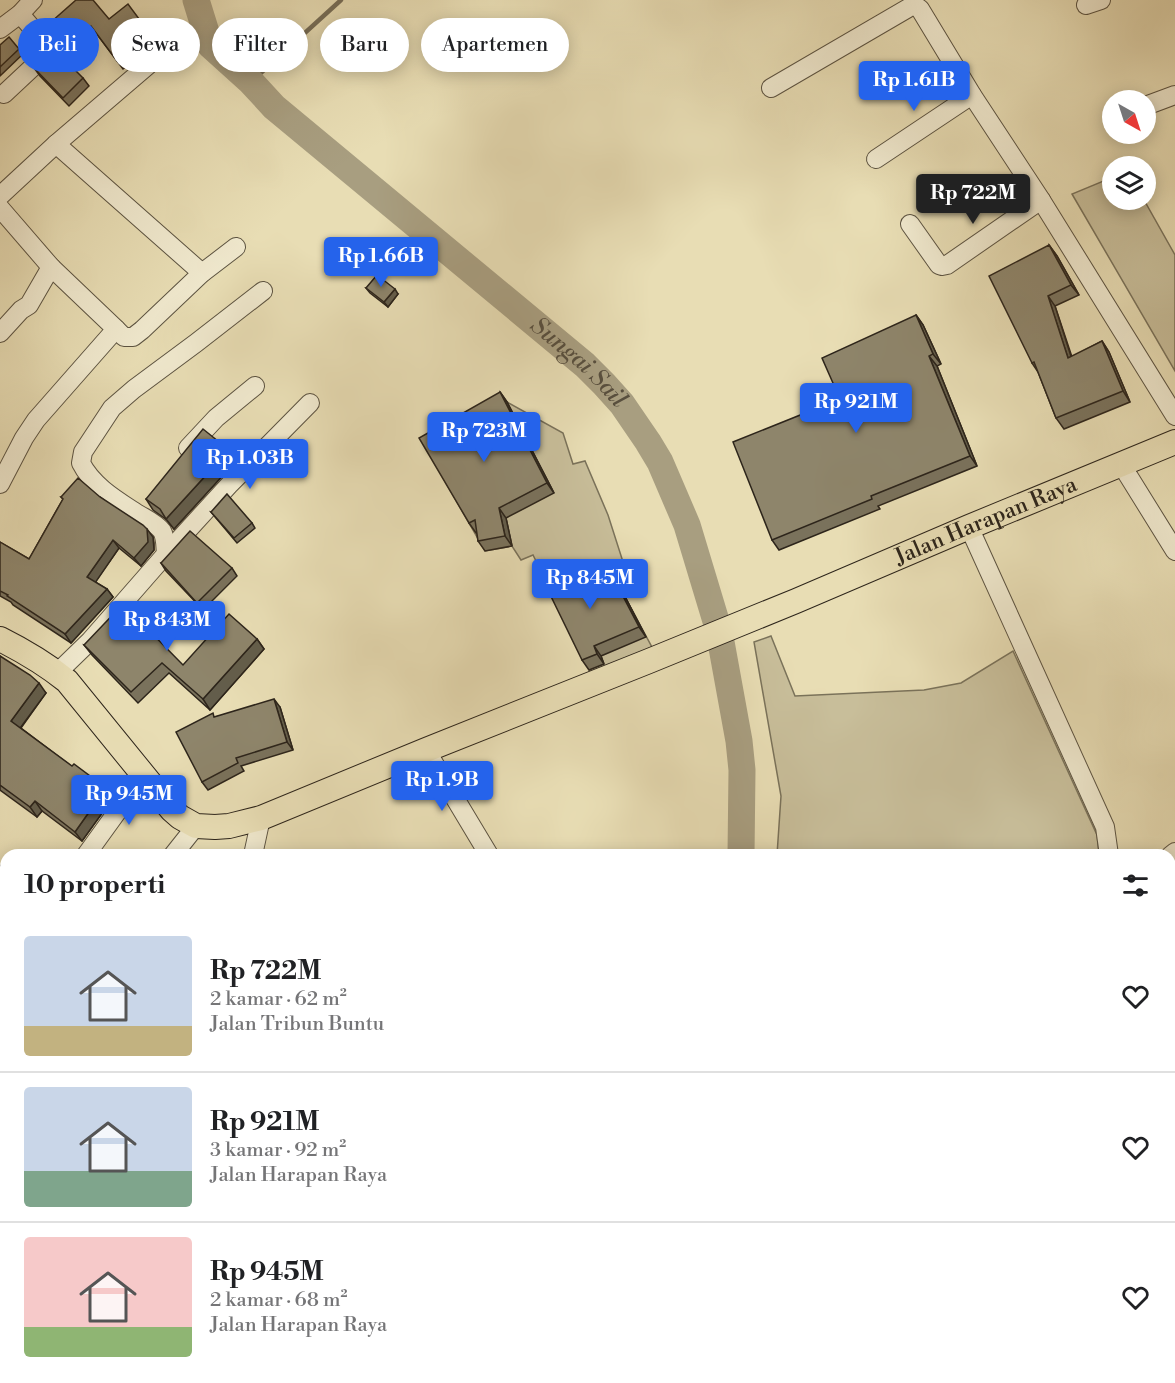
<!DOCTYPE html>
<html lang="id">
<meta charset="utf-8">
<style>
:root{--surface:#fff;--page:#f2f2f2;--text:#202124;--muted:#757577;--line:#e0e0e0;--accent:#2563eb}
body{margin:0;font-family:"Libre Bodoni",serif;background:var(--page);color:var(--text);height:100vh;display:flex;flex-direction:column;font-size:22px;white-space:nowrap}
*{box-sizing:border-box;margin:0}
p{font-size:20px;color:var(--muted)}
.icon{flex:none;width:33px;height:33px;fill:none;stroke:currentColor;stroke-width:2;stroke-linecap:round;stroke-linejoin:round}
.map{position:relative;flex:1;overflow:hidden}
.details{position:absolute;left:0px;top:849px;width:1176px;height:534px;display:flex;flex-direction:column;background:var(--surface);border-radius:18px 18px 0 0;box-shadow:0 3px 15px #0003}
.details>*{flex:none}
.guide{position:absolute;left:18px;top:18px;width:600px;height:54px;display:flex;gap:12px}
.needle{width:39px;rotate:141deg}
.controls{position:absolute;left:1102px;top:90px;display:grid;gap:12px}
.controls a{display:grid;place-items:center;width:54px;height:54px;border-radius:50%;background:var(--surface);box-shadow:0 3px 15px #0003;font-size:30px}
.price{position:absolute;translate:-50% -51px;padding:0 14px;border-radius:6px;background:var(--accent);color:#fff;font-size:20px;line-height:39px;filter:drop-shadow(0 2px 3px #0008)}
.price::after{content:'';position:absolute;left:50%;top:36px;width:18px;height:14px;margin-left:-9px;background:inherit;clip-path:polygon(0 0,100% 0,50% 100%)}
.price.current{background:#222;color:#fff}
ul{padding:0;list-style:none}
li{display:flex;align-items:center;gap:18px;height:150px;padding:0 24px}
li+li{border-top:2px solid var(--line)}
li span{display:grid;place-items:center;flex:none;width:168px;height:120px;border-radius:6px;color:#555}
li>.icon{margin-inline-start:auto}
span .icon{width:72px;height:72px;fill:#fffc;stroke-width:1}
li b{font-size:26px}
h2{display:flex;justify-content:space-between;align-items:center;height:72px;padding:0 24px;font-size:26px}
.chip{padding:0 21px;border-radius:27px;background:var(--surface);box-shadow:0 3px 15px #0003;font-size:21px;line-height:54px}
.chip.current{background:var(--accent);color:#fff}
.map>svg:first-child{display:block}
.green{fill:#c8be9a;stroke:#7a725a;stroke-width:1.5}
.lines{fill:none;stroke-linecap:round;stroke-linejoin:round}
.stream{stroke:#776e58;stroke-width:4.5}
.river{stroke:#a89e80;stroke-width:27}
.minor-casing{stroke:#5c5341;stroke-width:20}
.major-casing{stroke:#2d251b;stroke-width:26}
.minor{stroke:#f0e9ce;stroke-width:18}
.major{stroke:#e8ddb4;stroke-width:24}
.wall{fill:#7a725c;stroke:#2d251b;stroke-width:1.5}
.shaded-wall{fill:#635d4b;stroke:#2d251b;stroke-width:1.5}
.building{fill:#8e856b;stroke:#2d251b;stroke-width:1.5}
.labels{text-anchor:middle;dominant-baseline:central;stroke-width:5;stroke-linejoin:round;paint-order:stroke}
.street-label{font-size:22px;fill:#2d251b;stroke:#f0e9ce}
.water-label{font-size:24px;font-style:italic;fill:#584f3e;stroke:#f0e9ce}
</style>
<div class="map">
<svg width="1175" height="1383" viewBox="0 0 1175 1383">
<rect width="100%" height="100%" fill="#e8ddb4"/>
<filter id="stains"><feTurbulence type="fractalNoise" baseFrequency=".00333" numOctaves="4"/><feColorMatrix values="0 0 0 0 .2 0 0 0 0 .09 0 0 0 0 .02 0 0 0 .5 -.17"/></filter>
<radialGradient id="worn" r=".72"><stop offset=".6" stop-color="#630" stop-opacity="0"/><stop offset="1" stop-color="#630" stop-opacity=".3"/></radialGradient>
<g class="green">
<path d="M1113,177V200H1144L1175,255V371L1072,194Z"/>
<path d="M507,402L563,433L573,464L585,461L608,515L632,590L623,593L654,651L593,677L533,555L521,560L512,546L485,551L426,448Z"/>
<path d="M771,636L795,696L924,690L961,683L1013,651L1097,835L1099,855H777L781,796L754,642Z"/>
<path d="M1175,917V1300L1170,1299V923Z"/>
</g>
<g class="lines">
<path class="stream" d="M251,82L341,0"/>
<g class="river">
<path id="s1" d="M196,0L210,45L251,82L274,107L585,365L604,384L622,404L648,442L660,462L687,525L719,631L739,741L742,770L741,855"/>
<path d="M1046,1377L1050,1383"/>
</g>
<g class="minor-casing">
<g id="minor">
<path d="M1086,5L1101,0"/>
<path d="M0,29L20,14L33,0"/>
<path d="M771,88L910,7L916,6L920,9L972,95L1041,200L1175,416"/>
<path d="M4,94L51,50L20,14"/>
<path d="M1148,105L1175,95"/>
<path d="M56,144L202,273"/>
<path d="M876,159L972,95"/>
<path d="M0,196L56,144L167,49"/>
<path d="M0,208L51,267L116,329L36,420L24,438L0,484"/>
<path d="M910,224L939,265L942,266L947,265L1041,200"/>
<path d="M116,329L124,337H133L142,330L202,273L236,247"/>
<path d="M0,333L21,310L29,305L51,267"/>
<path d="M188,448L216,418L255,386"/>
<path d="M1121,464L1175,551"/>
<path d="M969,527L1105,827L1109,855"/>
<path d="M166,554L229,485L310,403"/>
<path d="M57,673L90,641L166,554C165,546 166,538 162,531C155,522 144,518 135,512C115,499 92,485 81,463L83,452L112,408L134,389L196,343L263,291"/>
<path d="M426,750L489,855"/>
<path d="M86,855L143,776"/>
<path d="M173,855L196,826"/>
<path d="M253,855L261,818"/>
<path d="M1170,856L1175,852"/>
<path d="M0,973L6,966"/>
<path d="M1170,1308L1175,1309"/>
<path d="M0,1327L6,1334"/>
<path d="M0,1354L6,1349"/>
<path d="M323,1377L324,1383"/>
<path d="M463,1377L481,1383"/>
<path d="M137,1383L170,1377"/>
</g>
</g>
<g class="major-casing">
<g id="major">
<path id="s2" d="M0,639C24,651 47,665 67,681L172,810L180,817L196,826L215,827L229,826L261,818L426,750L649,661L796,601L969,527L1175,442"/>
</g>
</g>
<use href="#minor" class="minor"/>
<use href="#major" class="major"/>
</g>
<g class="wall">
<path d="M109,19L151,35L157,43L123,69L96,33L76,52L56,30L51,22Z"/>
<path d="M0,45L19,49L23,54L0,76Z"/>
<path d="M34,68L83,78L89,86L69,106L40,76Z"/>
<path d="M1049,245L1057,256L1079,295L1055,306L1072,357L1102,341L1109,352L1130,402L1064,429L1056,418L1038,372L1032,363Z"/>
<path d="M366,288L398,294L388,307L370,293Z"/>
<path d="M916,315L923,325L941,364L937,366L977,466L878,506L880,509L779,550L772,540Z"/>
<path d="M500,392L507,402L554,493L506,518L512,546L485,551L478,541L477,533H476L469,523Z"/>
<path d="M229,450L236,461L174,529L167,520L153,510L146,499Z"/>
<path d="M61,497H100L153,537L154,543V550L141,566L119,548L95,582L107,589L113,597L71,643L13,605L11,602L0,596V542L29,559L63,499Z"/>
<path d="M211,512L252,523L255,528L237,543Z"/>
<path d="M161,563L232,568L237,576L203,610L166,571Z"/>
<path d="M587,574L591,585L623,593L646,637L601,656L604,664L589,670L582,660Z"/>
<path d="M257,639L264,649L210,710L169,673L138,703L92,655L84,645L183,665Z"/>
<path d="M0,656L46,693L21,728L113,798L82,841L42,811L37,817L0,790Z"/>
<path d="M280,707L293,750L241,766L244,771L208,790L202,782L215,717Z"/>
<path d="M6,859V888L0,884V867Z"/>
</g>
<g class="shaded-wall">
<path d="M1049,245L1057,256L1079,295L1071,285Z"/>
<path d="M395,289L398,294L388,307L384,302Z"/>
<path d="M1048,296L1055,306L1075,369L1068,358Z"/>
<path d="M916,315L923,325L941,364L933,354Z"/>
<path d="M1102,341L1109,352L1130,402L1123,391Z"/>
<path d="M929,356L937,366L977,466L970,456Z"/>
<path d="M500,392L507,402L554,493L547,483Z"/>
<path d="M229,450L236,461L174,529L166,519Z"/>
<path d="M499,508L506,518L512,546L505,536Z"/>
<path d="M147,529L153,537L154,550L141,566L134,558Z"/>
<path d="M113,540L119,548L93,586L87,577Z"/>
<path d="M580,564L587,574L595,595L588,585Z"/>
<path d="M616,583L623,593L646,637L639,627Z"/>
<path d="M107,589L113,597L71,643L65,634Z"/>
<path d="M257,639L264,649L210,710L203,699Z"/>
<path d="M594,646L601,656L604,664L597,654Z"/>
<path d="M39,683L46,693L18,731L11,721Z"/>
<path d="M274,699L280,707L293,750L287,742Z"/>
<path d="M106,788L113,798L82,841L75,832Z"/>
<path d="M35,801L42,811L37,817L30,807Z"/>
</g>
<g class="building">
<path d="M76,0H93L109,19L128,4L151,35L117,61L91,26L70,44L51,22Z"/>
<path d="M9,37L19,49L0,67V45Z"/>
<path d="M54,49L83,78L63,98L34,68Z"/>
<path d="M1049,245L1071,285L1048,296L1068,358L1102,341L1123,391L1056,418L1034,362L1032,363L989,276Z"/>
<path d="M377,275L395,289L384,302L366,288Z"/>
<path d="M916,315L933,354L929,356L970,456L871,496L872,499L772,540L733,442L840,399L822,358Z"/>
<path d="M500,392L547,483L499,508L505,536L478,541L475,520L469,523L419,438Z"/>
<path d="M203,429L229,450L166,519L160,509L146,499Z"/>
<path d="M78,478L100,497L143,525L147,529L148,542L134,558L113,540L87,577L107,589L65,634L7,596L8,595L0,591V542L29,559L63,499L61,497Z"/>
<path d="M227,494L252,523L234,538L211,512Z"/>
<path d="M190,531L232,568L197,603L161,563Z"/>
<path d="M580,564L588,585L616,583L639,627L594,646L597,654L582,660L544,582Z"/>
<path d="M123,604L183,665L229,614L257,639L203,699L162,663L131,692L84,645Z"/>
<path d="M0,656L30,675L39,683L11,721L72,766L74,764L106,788L75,832L35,801L30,807L0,785Z"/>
<path d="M274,699L287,742L236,758L238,763L202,782L176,732L213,713L214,717Z"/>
<path d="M6,859V885L0,881V867Z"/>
</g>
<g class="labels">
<g class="street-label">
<text stroke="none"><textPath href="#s2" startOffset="1124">Jalan Harapan Raya</textPath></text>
</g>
<g class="water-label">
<text stroke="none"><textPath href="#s1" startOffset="534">Sungai Sail</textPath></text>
</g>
</g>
<rect width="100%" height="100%" filter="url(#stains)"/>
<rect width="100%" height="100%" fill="url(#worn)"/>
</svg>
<div class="controls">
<a><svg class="needle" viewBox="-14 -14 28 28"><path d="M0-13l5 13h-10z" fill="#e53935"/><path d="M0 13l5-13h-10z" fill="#757577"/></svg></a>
<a><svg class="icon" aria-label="layers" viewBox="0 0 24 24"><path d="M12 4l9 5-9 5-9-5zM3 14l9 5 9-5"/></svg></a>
</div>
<b class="price" style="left:914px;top:112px">Rp 1.61B</b>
<b class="price current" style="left:973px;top:225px">Rp 722M</b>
<b class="price" style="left:381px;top:288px">Rp 1.66B</b>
<b class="price" style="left:856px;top:434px">Rp 921M</b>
<b class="price" style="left:484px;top:463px">Rp 723M</b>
<b class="price" style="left:250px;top:490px">Rp 1.03B</b>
<b class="price" style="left:590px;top:610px">Rp 845M</b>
<b class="price" style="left:167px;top:652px">Rp 843M</b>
<b class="price" style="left:442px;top:812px">Rp 1.9B</b>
<b class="price" style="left:129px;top:826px">Rp 945M</b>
<div class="guide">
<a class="chip current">Beli</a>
<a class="chip">Sewa</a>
<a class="chip">Filter</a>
<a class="chip">Baru</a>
<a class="chip">Apartemen</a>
</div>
<section class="details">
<h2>10 properti<svg class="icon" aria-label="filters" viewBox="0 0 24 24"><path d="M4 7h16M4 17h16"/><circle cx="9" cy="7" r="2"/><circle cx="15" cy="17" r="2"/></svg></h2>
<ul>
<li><span style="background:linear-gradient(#c9d6e8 75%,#c2b280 0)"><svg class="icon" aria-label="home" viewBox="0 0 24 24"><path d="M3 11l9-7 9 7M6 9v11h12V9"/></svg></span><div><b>Rp 722M</b><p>2 kamar · 62 m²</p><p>Jalan Tribun Buntu</p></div><svg class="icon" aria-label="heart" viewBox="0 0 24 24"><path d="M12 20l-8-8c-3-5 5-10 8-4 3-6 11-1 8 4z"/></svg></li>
<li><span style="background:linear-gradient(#c9d6e8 70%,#7fa58c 0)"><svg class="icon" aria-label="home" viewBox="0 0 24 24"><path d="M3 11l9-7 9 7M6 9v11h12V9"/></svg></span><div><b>Rp 921M</b><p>3 kamar · 92 m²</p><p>Jalan Harapan Raya</p></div><svg class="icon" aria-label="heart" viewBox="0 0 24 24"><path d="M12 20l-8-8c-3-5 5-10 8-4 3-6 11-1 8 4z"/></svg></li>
<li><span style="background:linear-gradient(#f6c9c9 75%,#8fb573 0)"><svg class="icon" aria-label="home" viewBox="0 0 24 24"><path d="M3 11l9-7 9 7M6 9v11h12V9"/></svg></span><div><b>Rp 945M</b><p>2 kamar · 68 m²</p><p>Jalan Harapan Raya</p></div><svg class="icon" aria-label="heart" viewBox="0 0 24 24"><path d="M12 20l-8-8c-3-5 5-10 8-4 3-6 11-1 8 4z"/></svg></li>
</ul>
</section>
</div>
